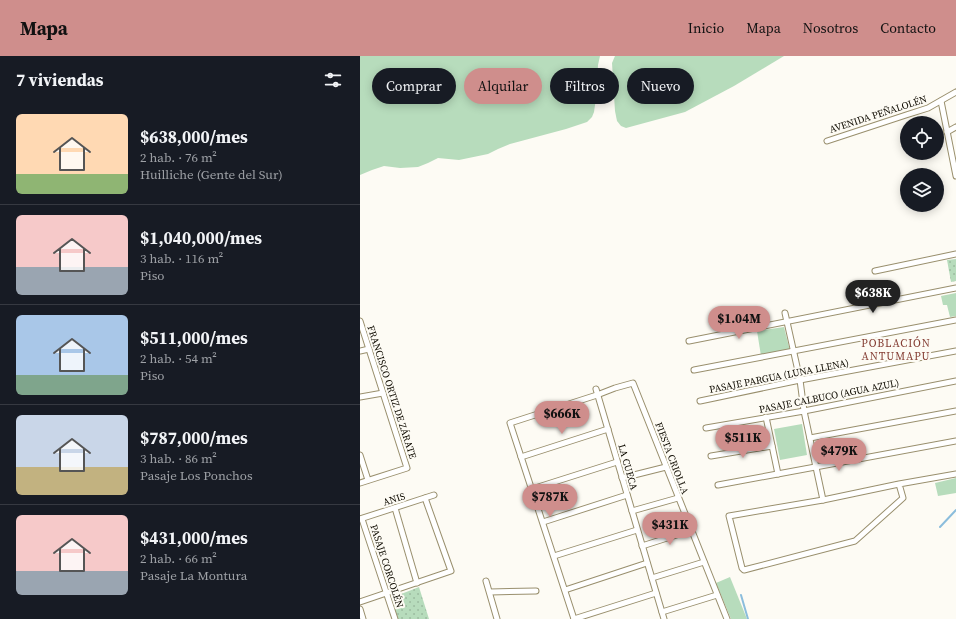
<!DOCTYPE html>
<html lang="es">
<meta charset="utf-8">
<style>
:root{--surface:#171b24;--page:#242831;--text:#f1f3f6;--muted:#9ea1a6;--line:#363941;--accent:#cf8e8c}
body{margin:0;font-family:"Source Serif 4",serif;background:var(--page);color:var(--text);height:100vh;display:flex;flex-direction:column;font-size:15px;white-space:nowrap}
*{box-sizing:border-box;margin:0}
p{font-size:13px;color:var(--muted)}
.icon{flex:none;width:22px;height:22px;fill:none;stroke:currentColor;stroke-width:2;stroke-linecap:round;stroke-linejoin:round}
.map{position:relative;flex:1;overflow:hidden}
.side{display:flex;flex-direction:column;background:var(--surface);width:360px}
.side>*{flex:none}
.hud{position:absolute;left:12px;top:12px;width:380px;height:36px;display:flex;gap:8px}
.controls{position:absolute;left:540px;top:60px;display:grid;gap:8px}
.controls a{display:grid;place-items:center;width:44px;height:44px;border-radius:50%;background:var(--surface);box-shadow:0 2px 10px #0003;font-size:20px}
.price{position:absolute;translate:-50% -34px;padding:0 9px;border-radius:14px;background:var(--accent);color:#111;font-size:13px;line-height:26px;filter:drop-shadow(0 1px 2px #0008)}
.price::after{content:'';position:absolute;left:50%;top:24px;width:12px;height:9px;margin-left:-6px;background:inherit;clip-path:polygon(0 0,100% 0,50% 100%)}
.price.active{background:#222;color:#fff}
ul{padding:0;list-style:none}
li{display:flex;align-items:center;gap:12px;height:100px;padding:0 16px}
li+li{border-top:1px solid var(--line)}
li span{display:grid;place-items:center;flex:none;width:112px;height:80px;border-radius:6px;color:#555}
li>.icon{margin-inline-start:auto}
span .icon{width:48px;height:48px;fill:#fffc;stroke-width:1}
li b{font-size:17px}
h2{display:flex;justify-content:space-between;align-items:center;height:48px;padding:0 16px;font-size:17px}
.pill{padding:0 14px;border-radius:18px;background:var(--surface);box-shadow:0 2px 10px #0003;font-size:14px;line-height:36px}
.pill.active{background:var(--accent);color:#111}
header{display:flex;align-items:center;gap:24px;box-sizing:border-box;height:56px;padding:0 20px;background:var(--accent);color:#111}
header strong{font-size:19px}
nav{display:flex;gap:22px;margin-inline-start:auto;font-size:14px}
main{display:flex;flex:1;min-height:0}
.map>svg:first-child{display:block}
.grass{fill:url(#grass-dots)}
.green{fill:#b7dcbc}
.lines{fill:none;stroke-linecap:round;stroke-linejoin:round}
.stream{stroke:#8bbddc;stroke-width:2}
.minor-casing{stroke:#998f6d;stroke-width:7}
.minor{stroke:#fff;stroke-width:5}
.labels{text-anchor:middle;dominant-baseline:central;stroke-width:4;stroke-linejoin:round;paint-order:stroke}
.street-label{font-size:10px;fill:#100c02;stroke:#fdfbf4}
.neighbourhood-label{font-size:11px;letter-spacing:1px;fill:#853e34;stroke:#fdfbf4}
</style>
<header>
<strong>Mapa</strong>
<nav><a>Inicio</a><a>Mapa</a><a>Nosotros</a><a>Contacto</a></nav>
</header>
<main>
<section class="side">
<h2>7 viviendas<svg class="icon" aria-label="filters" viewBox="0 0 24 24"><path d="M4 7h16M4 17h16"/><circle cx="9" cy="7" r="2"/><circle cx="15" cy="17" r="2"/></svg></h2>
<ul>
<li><span style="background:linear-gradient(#ffd9b3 75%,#8fb573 0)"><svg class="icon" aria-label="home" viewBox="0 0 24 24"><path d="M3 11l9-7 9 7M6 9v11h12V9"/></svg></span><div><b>$638,000/mes</b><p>2 hab. · 76 m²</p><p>Huilliche (Gente del Sur)</p></div></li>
<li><span style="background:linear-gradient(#f6c9c9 65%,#9aa5b1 0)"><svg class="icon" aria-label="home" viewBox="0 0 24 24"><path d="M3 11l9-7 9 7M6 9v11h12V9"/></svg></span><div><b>$1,040,000/mes</b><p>3 hab. · 116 m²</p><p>Piso</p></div></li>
<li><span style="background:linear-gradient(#a9c7e8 75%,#7fa58c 0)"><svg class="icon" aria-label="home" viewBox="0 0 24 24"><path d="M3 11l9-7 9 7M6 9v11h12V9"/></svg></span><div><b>$511,000/mes</b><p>2 hab. · 54 m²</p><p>Piso</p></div></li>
<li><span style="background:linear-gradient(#c9d6e8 65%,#c2b280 0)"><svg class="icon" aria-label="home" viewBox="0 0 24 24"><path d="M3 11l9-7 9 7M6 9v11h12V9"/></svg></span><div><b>$787,000/mes</b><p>3 hab. · 86 m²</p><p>Pasaje Los Ponchos</p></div></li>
<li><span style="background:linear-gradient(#f6c9c9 70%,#9aa5b1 0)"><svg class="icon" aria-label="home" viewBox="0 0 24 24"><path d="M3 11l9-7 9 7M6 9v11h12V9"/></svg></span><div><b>$431,000/mes</b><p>2 hab. · 66 m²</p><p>Pasaje La Montura</p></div></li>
</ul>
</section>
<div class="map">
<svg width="596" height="563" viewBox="0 0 596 563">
<defs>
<pattern id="grass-dots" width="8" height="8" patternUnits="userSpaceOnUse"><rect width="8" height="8" fill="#b7dcbc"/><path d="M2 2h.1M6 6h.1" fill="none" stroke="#9cbca0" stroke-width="1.8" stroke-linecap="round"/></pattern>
</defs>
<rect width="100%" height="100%" fill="#fdfbf4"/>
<g class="grass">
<path d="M596,203V225L591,226L587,204Z"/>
<path d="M59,531L69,563H38L31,542Z"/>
</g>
<g class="green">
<path d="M0,0H240L238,9L236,42L234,56L232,61L227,66L206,73L150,88L138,93L128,98L99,104L78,102L68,107L58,111L40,112L24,110L12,114L0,119Z"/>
<path d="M255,0H424L374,30L325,56L266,72L261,70L257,65L255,55L252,7Z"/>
<path d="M596,237V260L590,261L587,249H583L581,240Z"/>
<path d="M424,271L430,295L401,300L397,275Z"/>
<path d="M442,368L447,399L420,404L414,373Z"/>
<path d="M596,422V437L578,440L575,427Z"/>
<path d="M370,521L387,563H371L356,527Z"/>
</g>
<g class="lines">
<g class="stream">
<path d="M580,471L596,454"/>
<path d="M381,539L388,563"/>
</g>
<g class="minor-casing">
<g id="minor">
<path d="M581,45L596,120"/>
<path d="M587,76L596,71"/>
<path d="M467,85L546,59L568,52L596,36"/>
<path d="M515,215L596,198"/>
<path d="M425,257L440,324L444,355L463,444"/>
<path d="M0,265L47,412L0,427"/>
<path d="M329,285L596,232"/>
<path d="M0,295L9,293"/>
<path d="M334,314L596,264"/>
<path d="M236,333L304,563"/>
<path d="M0,341L23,337"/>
<path d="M340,345L440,324L596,295"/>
<path d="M406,361L418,418"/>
<path d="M346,372L444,355L596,325"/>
<path d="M450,382L596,355"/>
<path d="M0,399L8,424"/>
<path d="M351,400L412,390"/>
<path d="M161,401L248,373"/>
<path d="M262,422L306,411"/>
<path d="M539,428L543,442L495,485L384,514L382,512L369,460L463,444L539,428L596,418"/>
<path d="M358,429L596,385"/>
<path d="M172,433L257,406"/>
<path d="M35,452L57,527"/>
<path d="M272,455L318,442"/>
<path d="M0,463L74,439"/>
<path d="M2,463L35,563"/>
<path d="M183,466L267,439"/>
<path d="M282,490L332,474"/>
<path d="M194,500L277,474"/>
<path d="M292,522L344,506"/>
<path d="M126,525L137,563"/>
<path d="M205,534L287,507"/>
<path d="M130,536L176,535"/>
<path d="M0,546L91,515L65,442"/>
<path d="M0,553L3,563"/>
<path d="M302,556L357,539"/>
<path d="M214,563L150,367L237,339L255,332L273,327L367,563"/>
<path d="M214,563L296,537"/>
</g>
</g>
<use href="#minor" class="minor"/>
</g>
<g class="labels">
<g class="street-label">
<text transform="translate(518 58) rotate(-18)">AVENIDA PEÑALOLÉN</text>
<text transform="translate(419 320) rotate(-11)">PASAJE PARGUA (LUNA LLENA)</text>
<text transform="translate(32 336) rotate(72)">FRANCISCO ORTIZ DE ZÁRATE</text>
<text transform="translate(469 340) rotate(-11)">PASAJE CALBUCO (AGUA AZUL)</text>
<text transform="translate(312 402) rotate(69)">FIESTA CRIOLLA</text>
<text transform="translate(268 411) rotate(74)">LA CUECA</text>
<text transform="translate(34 443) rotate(-18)">ANIS</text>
<text transform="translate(27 510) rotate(72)">PASAJE CORCOLÉN</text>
</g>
<g class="neighbourhood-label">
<text x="536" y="287">POBLACIÓN<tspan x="536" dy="13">ANTUMAPU</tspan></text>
</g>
</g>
</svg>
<div class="controls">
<a><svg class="icon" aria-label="locate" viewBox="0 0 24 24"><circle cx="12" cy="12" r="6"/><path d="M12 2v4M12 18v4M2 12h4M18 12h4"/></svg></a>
<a><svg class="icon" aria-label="layers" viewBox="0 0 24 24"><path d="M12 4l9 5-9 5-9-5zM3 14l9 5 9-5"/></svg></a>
</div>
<b class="price active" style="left:513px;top:258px">$638K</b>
<b class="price" style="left:379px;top:284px">$1.04M</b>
<b class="price" style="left:202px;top:379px">$666K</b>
<b class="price" style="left:383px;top:403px">$511K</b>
<b class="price" style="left:479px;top:416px">$479K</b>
<b class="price" style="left:190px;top:462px">$787K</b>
<b class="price" style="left:310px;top:490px">$431K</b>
<div class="hud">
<a class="pill">Comprar</a>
<a class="pill active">Alquilar</a>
<a class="pill">Filtros</a>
<a class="pill">Nuevo</a>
</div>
</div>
</main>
